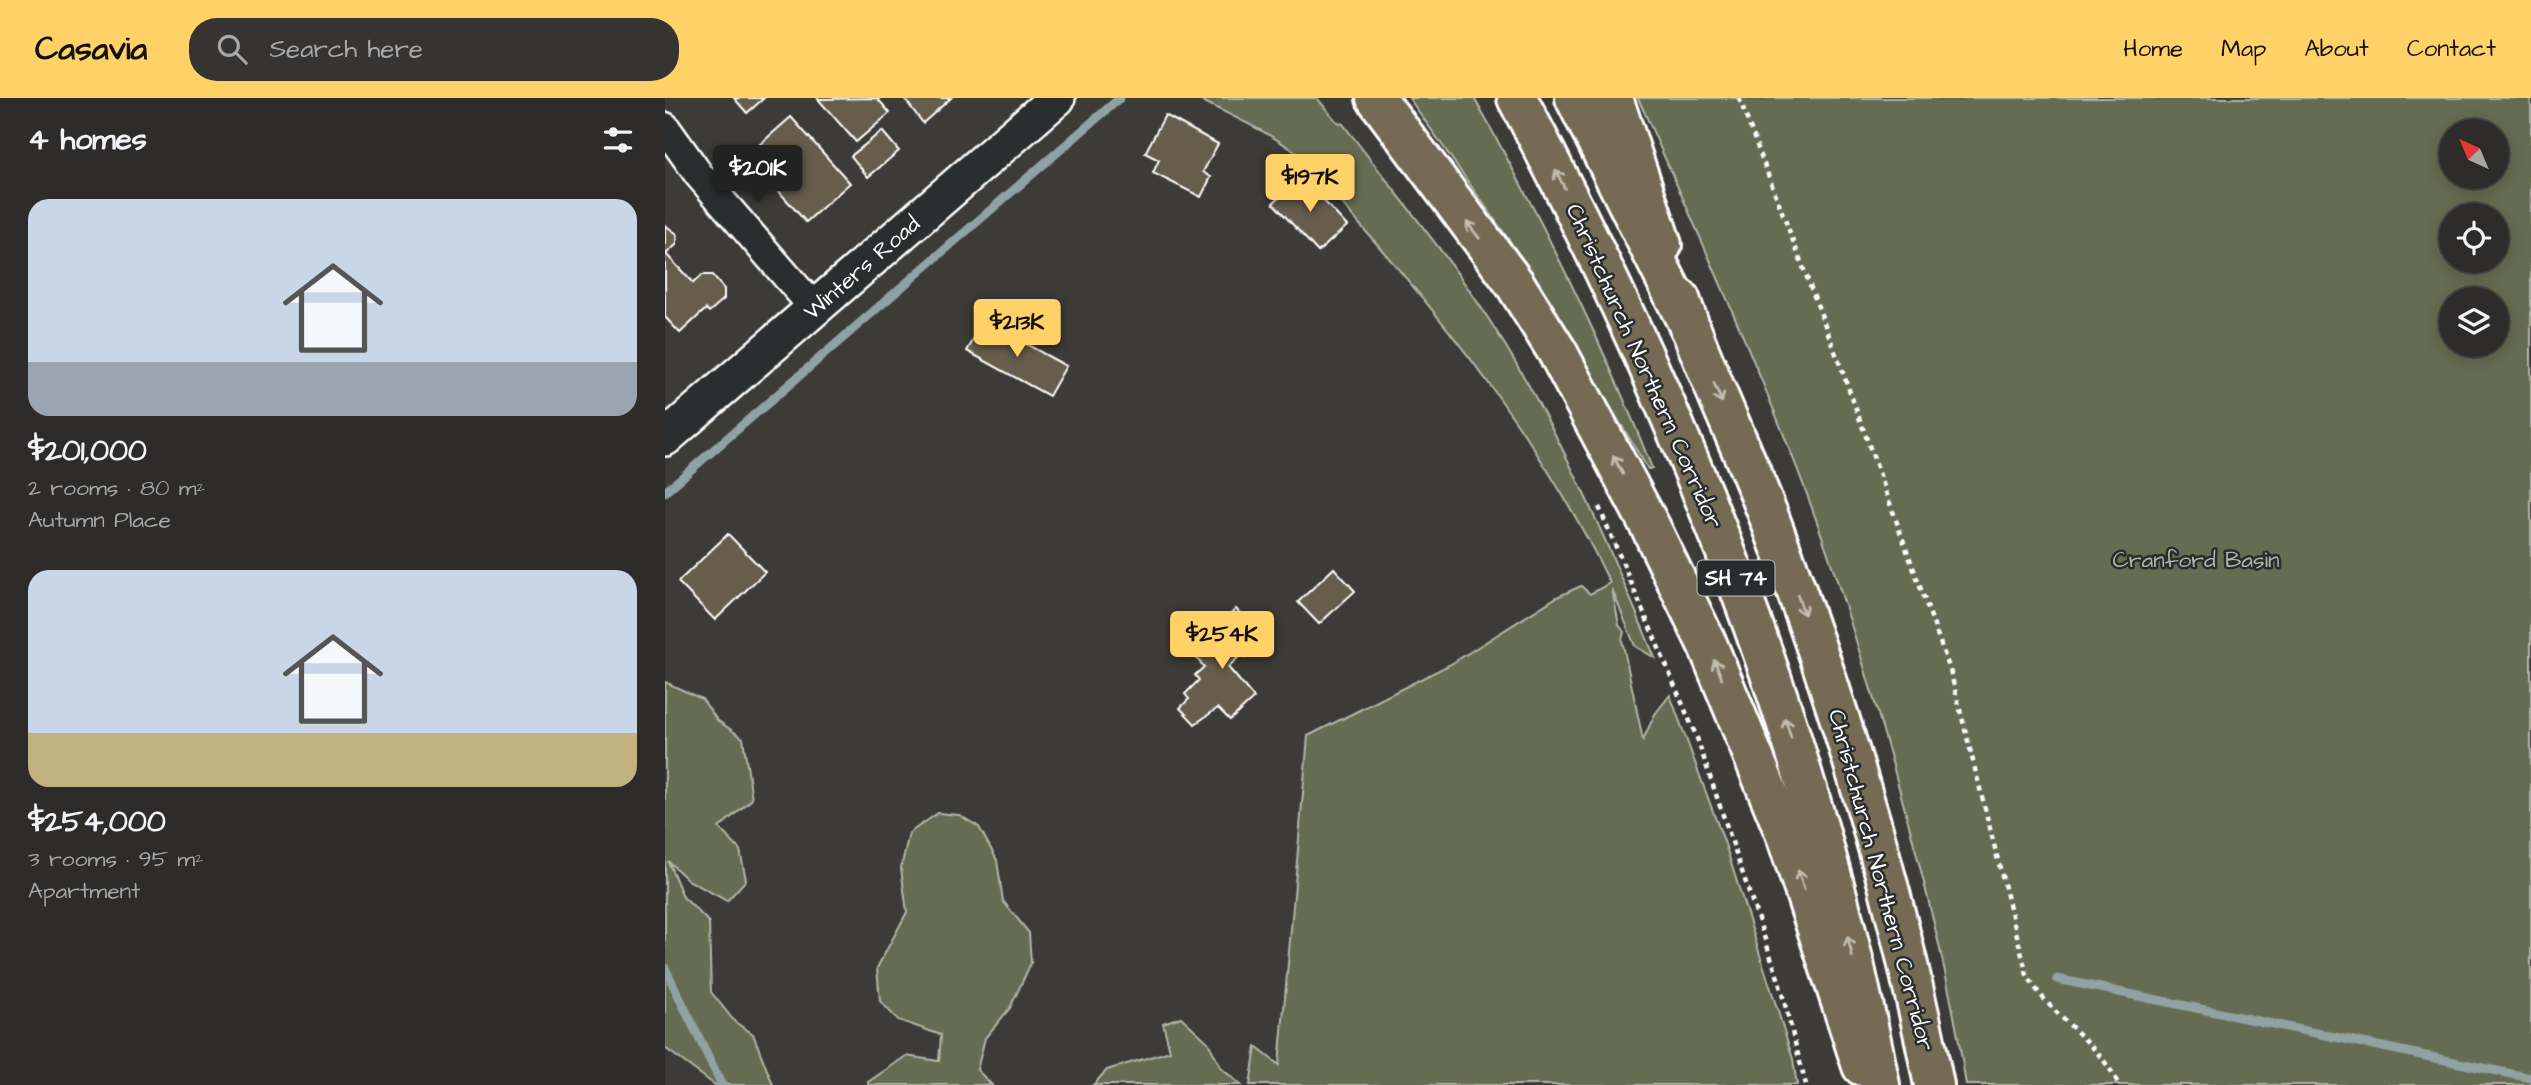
<!DOCTYPE html>
<meta charset="utf-8">
<style>
:root{--surface:#2d2c2a;--page:#353432;--text:#f1f3f6;--muted:#a7a7a8;--line:#484847;--accent:#ffd166}
body{margin:0;font-family:"Architects Daughter",sans-serif;background:var(--page);color:var(--text);height:100vh;display:flex;flex-direction:column;font-size:26px;white-space:nowrap}
*{box-sizing:border-box;margin:0}
p{font-size:23px;color:var(--muted)}
.icon{flex:none;width:38px;height:38px;fill:none;stroke:currentColor;stroke-width:2;stroke-linecap:round;stroke-linejoin:round}
.map{position:relative;flex:1;overflow:hidden}
.drawer{display:flex;flex-direction:column;background:var(--surface);width:665px}
.drawer>*{flex:none}
.needle{width:46px;rotate:316deg}
.fabs{position:absolute;left:1774px;top:21px;display:grid;gap:14px}
.fabs a{display:grid;place-items:center;width:70px;height:70px;border-radius:50%;background:var(--surface);box-shadow:0 4px 18px #0003,0 0 0 2px var(--line);font-size:35px}
.price{position:absolute;translate:-50% -60px;padding:0 16px;border-radius:7px;background:var(--accent);color:#111;font-size:23px;line-height:46px;filter:drop-shadow(0 2px 4px #0008)}
.price::after{content:'';position:absolute;left:50%;top:42px;width:21px;height:16px;margin-left:-10px;background:inherit;clip-path:polygon(0 0,100% 0,50% 100%)}
.price.active{background:#222;color:#fff}
ul{padding:0;list-style:none}
li{display:grid;align-content:center;gap:14px;height:371px;padding:0 28px}
li span{display:grid;place-items:center;height:217px;border-radius:21px;color:#555}
li>.icon{margin-inline-start:auto}
span .icon{width:126px;height:126px;fill:#fffc;stroke-width:1}
li b{font-size:30px}
h2{display:flex;justify-content:space-between;align-items:center;height:84px;padding:0 28px;font-size:30px}
header{display:flex;align-items:center;gap:42px;box-sizing:border-box;height:98px;padding:0 35px;background:var(--accent);color:#111}
header strong{font-size:33px}
nav{display:flex;gap:38px;margin-inline-start:auto;font-size:24px}
.search{width:490px;height:63px;background:var(--page);display:flex;align-items:center;gap:18px;box-sizing:border-box;padding:0 24px;border-radius:28px;color:var(--muted);font-size:26px}
main{display:flex;flex:1;min-height:0}
.map>svg:first-child{display:block}
.green{fill:#666c51;stroke:#b2b6a8;stroke-width:2;fill-rule:evenodd}
.lines{fill:none;stroke-linecap:round;stroke-linejoin:round}
.stream{stroke:#90a2a4;stroke-width:9}
.building{fill:#665d4e;stroke:#fff;stroke-width:2}
.minor-casing{stroke:#fff;stroke-width:33}
.tertiary-casing{stroke:#fff;stroke-width:40}
.trunk-casing{stroke:#fff;stroke-width:44}
.motorway-casing{stroke:#fff;stroke-width:44}
.path{stroke:#fff;stroke-width:4.5;stroke-dasharray:5 5;stroke-linecap:butt}
.minor{stroke:#2a2d2e;stroke-width:28}
.tertiary{stroke:#2a2d2e;stroke-width:35}
.trunk{stroke:#746b52;stroke-width:38}
.motorway{stroke:#746b52;stroke-width:38}
.oneway{stroke:#c0bcb1}
.labels{text-anchor:middle;dominant-baseline:central;stroke-width:5;stroke-linejoin:round;paint-order:stroke}
.shield{fill:#2a2d2e;stroke:#bfc0c0;stroke-width:2}
.shield-label{font-size:21px;font-weight:bold;fill:#fff}
.street-label{font-size:23px;fill:#fff;stroke:#2a2d2e}
.park-label{font-size:23px;fill:#b2b6a8;stroke:#2a2d2e}
</style>
<header>
<strong>Casavia</strong>
<div class="search"><svg class="icon" aria-label="search" viewBox="0 0 24 24"><circle cx="10" cy="10" r="6"/><path d="M15 15l6 6"/></svg>Search here</div>
<nav><a>Home</a><a>Map</a><a>About</a><a>Contact</a></nav>
</header>
<main>
<section class="drawer">
<h2>4 homes<svg class="icon" aria-label="filters" viewBox="0 0 24 24"><path d="M4 7h16M4 17h16"/><circle cx="9" cy="7" r="2"/><circle cx="15" cy="17" r="2"/></svg></h2>
<ul>
<li><span style="background:linear-gradient(#c9d6e8 75%,#9aa5b1 0)"><svg class="icon" aria-label="home" viewBox="0 0 24 24"><path d="M3 11l9-7 9 7M6 9v11h12V9"/></svg></span><div><b>$201,000</b><p>2 rooms · 80 m²</p><p>Autumn Place</p></div></li>
<li><span style="background:linear-gradient(#c9d6e8 75%,#c2b280 0)"><svg class="icon" aria-label="home" viewBox="0 0 24 24"><path d="M3 11l9-7 9 7M6 9v11h12V9"/></svg></span><div><b>$254,000</b><p>3 rooms · 95 m²</p><p>Apartment</p></div></li>
</ul>
</section>
<div class="map">
<svg width="1866" height="987" viewBox="0 0 1866 987">
<rect width="100%" height="100%" fill="#3c3b38"/>
<filter id="ink" filterUnits="userSpaceOnUse"><feTurbulence type="fractalNoise" baseFrequency=".0143" numOctaves="2"/><feDisplacementMap in="SourceGraphic" scale="14" xChannelSelector="R" yChannelSelector="G"/><feConvolveMatrix kernelMatrix="1 2 1 2 8 2 1 2 1" color-interpolation-filters="sRGB"/></filter>
<g filter="url(#ink)">
<g class="green">
<path d="M532,0H652L671,23L678,26C729,93 785,159 830,231C895,333 944,448 990,560L970,548L947,491L954,527L959,534L957,542L978,642L990,616L1005,597L1060,746L1128,961L1132,987H585L591,949L614,967L643,638L786,566L892,499L916,488L925,496L945,485C882,354 793,238 697,129C678,108 651,70 630,54C601,32 563,17 532,0Z"/>
<path d="M744,0H809C876,120 937,242 987,370L983,371L849,149Z"/>
<path d="M973,0H1866V987H1301C1284,875 1255,766 1225,657C1197,560 1168,463 1132,370C1083,245 1028,123 973,0ZM1787,33H1832V79H1787ZM1787,117H1832V163H1787ZM1787,201H1832V247H1787Z"/>
<path d="M0,584L37,601L52,622L78,640L87,701L54,730L75,752L81,782L62,803L23,782L3,763L18,799L44,824L46,894L70,924L88,936L108,987H50L0,950Z"/>
<path d="M273,715L294,717L314,729L332,762L338,803L364,835L366,865L345,910L320,940L312,972L327,987H203V984L241,958L274,963L276,937L233,922L215,903L212,870L242,814L236,770L244,735Z"/>
<path d="M516,919L543,944L556,970L576,987H428L442,972L505,953L498,925Z"/>
</g>
<g class="lines">
<g class="stream">
<path d="M0,394L455,0"/>
<path d="M0,870L57,987"/>
<path d="M1392,881L1866,980"/>
</g>
</g>
<g class="building">
<path d="M69,0H99L82,15Z"/>
<path d="M212,0L225,15L191,44L153,1Z"/>
<path d="M239,0H286L258,25Z"/>
<path d="M500,17L553,46L538,74L546,79L536,99L488,75L494,62L480,55Z"/>
<path d="M126,19L185,85L141,124L111,90L123,79L94,47Z"/>
<path d="M217,33L234,53L203,79L186,58Z"/>
<path d="M636,78L682,128L653,154L608,105Z"/>
<path d="M0,127L12,136V146L1,156L28,185L37,177H47L59,191V201L44,214L41,211L15,235L0,219Z"/>
<path d="M319,223L401,268L384,298L302,253Z"/>
<path d="M63,436L100,474L50,522L13,484Z"/>
<path d="M669,470L690,493L654,526L633,504Z"/>
<path d="M571,511L599,541L580,559L577,556L563,569L589,600L565,622L553,610L530,626L515,610L524,601L520,596L534,582L530,577L539,569L528,556L550,535L564,549L567,546L552,529Z"/>
</g>
<g class="lines">
<g class="minor-casing">
<path id="minor" d="M0,29L34,77L150,211"/>
</g>
<g class="tertiary-casing">
<path id="tertiary" d="M0,340L392,0"/>
</g>
<g class="trunk-casing">
<g id="trunk">
<path d="M711,0L850,186L893,255L986,430L1043,548L1122,740L1197,968"/>
<path d="M948,0L997,147"/>
<path d="M1015,201C1042,280 1080,354 1109,432C1177,612 1232,798 1269,987"/>
</g>
</g>
<g class="motorway-casing">
<g id="motorway">
<path d="M852,0C1017,311 1149,640 1215,987"/>
<path d="M910,0L1026,232"/>
</g>
</g>
<g class="path">
<path d="M1074,0L1177,272L1285,572L1362,877C1387,921 1431,940 1454,987"/>
<path d="M934,409L1032,640L1113,880L1141,987"/>
</g>
<use href="#minor" class="minor"/>
<use href="#tertiary" class="tertiary"/>
<use href="#trunk" class="trunk"/>
<use href="#motorway" class="motorway"/>
</g>
<defs><path id="oneway-shaft" d="M-6 0H5M1.5-3L5.5 0L1.5 3" fill="none" stroke-width="1.6" stroke-linecap="round" stroke-linejoin="round" transform="scale(1.75)"/></defs>
<g class="oneway">
<use href="#oneway-shaft" transform="translate(895 81) rotate(-117)"/>
<use href="#oneway-shaft" transform="translate(808 132) rotate(-128)"/>
<use href="#oneway-shaft" transform="translate(1053 295) rotate(66)"/>
<use href="#oneway-shaft" transform="translate(953 367) rotate(-118)"/>
<use href="#oneway-shaft" transform="translate(1136 507) rotate(70)"/>
<use href="#oneway-shaft" transform="translate(1053 571) rotate(-112)"/>
<use href="#oneway-shaft" transform="translate(1123 630) rotate(-107)"/>
<use href="#oneway-shaft" transform="translate(1136 782) rotate(-108)"/>
<use href="#oneway-shaft" transform="translate(1185 849) rotate(-104)"/>
</g>
</g>
<g class="labels">
<rect class="shield" x="1032.5" y="462.5" width="77" height="35" rx="5"/>
<g class="shield-label">
<text x="1071" y="480">SH 74</text>
</g>
<g class="street-label">
<text transform="translate(197 170) rotate(-41)">Winters Road</text>
<text transform="translate(979 268) rotate(66)">Christchurch Northern Corridor</text>
<text transform="translate(1216 782) rotate(75)">Christchurch Northern Corridor</text>
</g>
<g class="park-label">
<text x="1531" y="462">Cranford Basin</text>
</g>
</g>
</svg>
<div class="fabs">
<a><svg class="needle" viewBox="-14 -14 28 28"><path d="M0-13l5 13h-10z" fill="#e53935"/><path d="M0 13l5-13h-10z" fill="#a7a7a8"/></svg></a>
<a><svg class="icon" aria-label="locate" viewBox="0 0 24 24"><circle cx="12" cy="12" r="6"/><path d="M12 2v4M12 18v4M2 12h4M18 12h4"/></svg></a>
<a><svg class="icon" aria-label="layers" viewBox="0 0 24 24"><path d="M12 4l9 5-9 5-9-5zM3 14l9 5 9-5"/></svg></a>
</div>
<b class="price active" style="left:93px;top:107px">$201K</b>
<b class="price" style="left:645px;top:116px">$197K</b>
<b class="price" style="left:352px;top:261px">$213K</b>
<b class="price" style="left:557px;top:573px">$254K</b>
</div>
</main>
